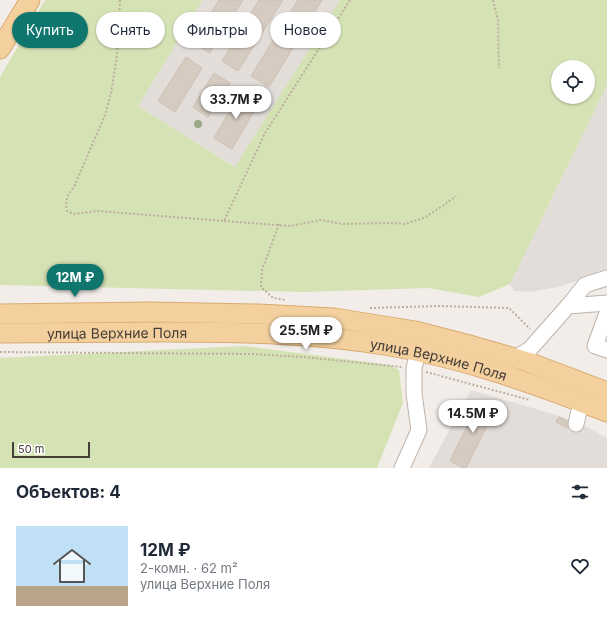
<!DOCTYPE html>
<html lang="ru">
<meta charset="utf-8">
<style>
:root{--surface:#fff;--page:#f2f2f3;--text:#1f2937;--muted:#747a83;--line:#e0e1e3;--accent:#0f766e}
body{margin:0;font-family:Inter,sans-serif;background:var(--page);color:var(--text);height:100vh;display:flex;flex-direction:column;font-size:15px;white-space:nowrap}
*{box-sizing:border-box;margin:0}
p{font-size:13px;color:var(--muted)}
.icon{flex:none;width:22px;height:22px;fill:none;stroke:currentColor;stroke-width:2;stroke-linecap:round;stroke-linejoin:round}
.map{position:relative;height:468px;overflow:hidden}
.panel{display:flex;flex-direction:column;background:var(--surface);flex:1}
.panel>*{flex:none}
.hud{position:absolute;left:12px;top:12px;width:400px;height:36px;display:flex;gap:8px}
.tools{position:absolute;left:551px;top:60px;display:grid;gap:8px}
.tools a{display:grid;place-items:center;width:44px;height:44px;border-radius:50%;background:var(--surface);box-shadow:0 1px 3px #0004;font-size:20px}
.scale{position:absolute;left:12px;bottom:10px;width:78px;box-sizing:border-box;padding-left:4px;border:2px solid #453d37;border-top:0;font-size:11px;line-height:14px;white-space:nowrap;color:#453d37;-webkit-text-stroke:3px #fff;paint-order:stroke}
.price{position:absolute;translate:-50% -34px;padding:0 9px;border-radius:14px;background:#fff;color:#222;font-size:13px;line-height:26px;filter:drop-shadow(0 1px 2px #0008)}
.price::after{content:'';position:absolute;left:50%;top:24px;width:12px;height:9px;margin-left:-6px;background:inherit;clip-path:polygon(0 0,100% 0,50% 100%)}
.price.current{background:var(--accent);color:#fff}
ul{padding:0;list-style:none}
li{display:flex;align-items:center;gap:12px;height:100px;padding:0 16px}
li+li{border-top:1px solid var(--line)}
li span{display:grid;place-items:center;flex:none;width:112px;height:80px;border-radius:0px;color:#555}
li>.icon{margin-inline-start:auto}
span .icon{width:48px;height:48px;fill:#fffc;stroke-width:1}
li b{font-size:17px}
h2{display:flex;justify-content:space-between;align-items:center;height:48px;padding:0 16px;font-size:17px}
.chip{padding:0 14px;border-radius:18px;background:var(--surface);box-shadow:0 1px 3px #0004;font-size:14px;line-height:36px}
.chip.current{background:var(--accent);color:#fff}
.map>svg:first-child{display:block}
.industrial{fill:#e2ddd9}
.green{fill:#d4e2b4;fill-rule:evenodd}
.building{fill:#d6cbc1;stroke:#cdbfb2}
.lines{fill:none;stroke-linecap:round;stroke-linejoin:round}
.minor-casing{stroke:#bdb4ab;stroke-width:17}
.major-casing{stroke:#d8aa70;stroke-width:21}
.path{stroke:#bdae9e;stroke-width:2;stroke-dasharray:2 2;stroke-linecap:butt}
.minor{stroke:#fff;stroke-width:15}
.major{stroke:#f4d09f;stroke-width:19}
.tree{fill:#9aa983}
.labels{text-anchor:middle;dominant-baseline:central;stroke-width:4;stroke-linejoin:round;paint-order:stroke}
.street-label{font-size:14px;fill:#453d37;stroke:#fff}
</style>
<div class="map">
<svg width="607" height="468" viewBox="0 0 607 468">
<rect width="100%" height="100%" fill="#f2ede8"/>
<g class="industrial">
<path d="M203,0H340L236,167L138,106Z"/>
<path d="M607,85V271L558,287L530,292L514,291L510,284Z"/>
<path d="M471,390L563,417L576,424L583,425L607,438V468H429Z"/>
</g>
<g class="green">
<path d="M45,0H203L138,106L235,167L340,0H607V85L510,284L479,297L428,288L303,292L0,285V77ZM558,67H588V97H558Z"/>
<path d="M244,346L390,365L399,370L403,403L377,468H0V358Z"/>
</g>
<g class="building">
<path d="M219,0H243L210,53L193,43Z"/>
<path d="M259,0H283L238,71L222,61Z"/>
<path d="M298,0H322L269,87L251,76Z"/>
<path d="M186,57L202,68L175,112L158,101Z"/>
<path d="M214,73L230,83L208,117L193,107Z"/>
<path d="M241,92L259,103L232,149L214,138Z"/>
<path d="M480,400L496,408L466,468H463L450,461Z"/>
<path d="M559,417L571,423L568,428L556,422Z"/>
</g>
<g class="lines">
<g class="minor-casing">
<g id="minor">
<path d="M568,306L585,285L607,278"/>
<path d="M607,313L595,346L607,350"/>
<path d="M515,358L530,349L568,306L607,303"/>
<path d="M576,424L581,402"/>
<path d="M402,468L419,430L414,394V368L418,352"/>
</g>
</g>
<g class="major-casing">
<g id="major">
<path d="M0,49L30,0"/>
<path d="M0,314L150,312L258,314L334,318L415,331L473,346L528,362L607,392"/>
<path id="s1" d="M0,333C54,333 108,332 161,332C236,332 310,333 384,345C461,357 535,384 607,412"/>
</g>
</g>
<g class="path">
<path d="M120,0L117,56L111,93L105,115L74,187C67,195 65,201 67,211L74,214L98,211L224,221L265,133L350,0"/>
<path d="M493,0L498,20L499,68"/>
<path d="M224,221L290,226L321,220L342,224L391,223L404,224L424,218L444,205L456,196"/>
<path d="M279,224L262,270L261,287L273,298L286,300"/>
<path d="M370,308L440,306L509,308L530,329"/>
<path d="M0,352L252,354L303,357L402,367"/>
<path d="M426,372L530,400"/>
</g>
<use href="#minor" class="minor"/>
<use href="#major" class="major"/>
</g>
<circle class="tree" cx="198" cy="124" r="4"/>
<g class="labels">
<g class="street-label">
<text stroke="none"><textPath href="#s1" startOffset="117">улица Верхние Поля</textPath></text>
<text stroke="none"><textPath href="#s1" startOffset="441">улица Верхние Поля</textPath></text>
</g>
</g>
</svg>
<div class="tools">
<a><svg class="icon" aria-label="locate" viewBox="0 0 24 24"><circle cx="12" cy="12" r="6"/><path d="M12 2v4M12 18v4M2 12h4M18 12h4"/></svg></a>
</div>
<div class="scale">50 m</div>
<b class="price" style="left:236px;top:120px">33.7M ₽</b>
<b class="price current" style="left:75px;top:298px">12M ₽</b>
<b class="price" style="left:306px;top:351px">25.5M ₽</b>
<b class="price" style="left:473px;top:434px">14.5M ₽</b>
<div class="hud">
<a class="chip current">Купить</a>
<a class="chip">Снять</a>
<a class="chip">Фильтры</a>
<a class="chip">Новое</a>
</div>
</div>
<section class="panel">
<h2>Объектов: 4<svg class="icon" aria-label="filters" viewBox="0 0 24 24"><path d="M4 7h16M4 17h16"/><circle cx="9" cy="7" r="2"/><circle cx="15" cy="17" r="2"/></svg></h2>
<ul>
<li><span style="background:linear-gradient(#bfe0f5 75%,#b9a48a 0)"><svg class="icon" aria-label="home" viewBox="0 0 24 24"><path d="M3 11l9-7 9 7M6 9v11h12V9"/></svg></span><div><b>12M ₽</b><p>2-комн. · 62 m²</p><p>улица Верхние Поля</p></div><svg class="icon" aria-label="heart" viewBox="0 0 24 24"><path d="M12 20l-8-8c-3-5 5-10 8-4 3-6 11-1 8 4z"/></svg></li>
</ul>
</section>
